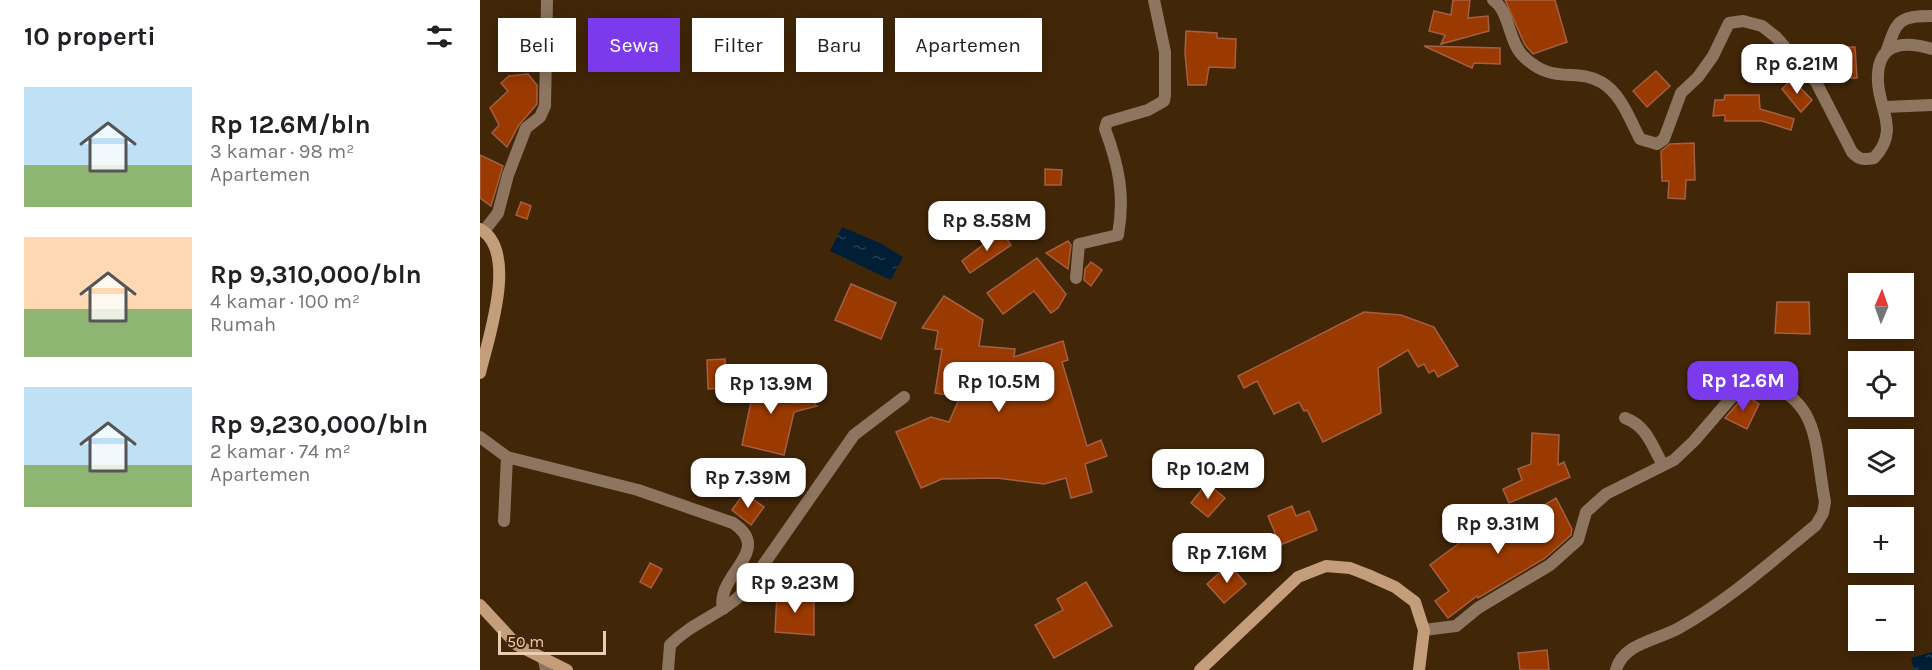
<!DOCTYPE html>
<html lang="id">
<meta charset="utf-8">
<style>
:root{--surface:#fff;--page:#f2f2f2;--text:#202124;--muted:#757577;--accent:#7c3aed}
body{margin:0;font-family:Karla,sans-serif;background:var(--page);color:var(--text);height:100vh;display:flex;flex-direction:column;font-size:22px;white-space:nowrap}
*{box-sizing:border-box;margin:0}
p{font-size:20px;color:var(--muted)}
.icon{flex:none;width:33px;height:33px;fill:none;stroke:currentColor;stroke-width:2;stroke-linecap:round;stroke-linejoin:round}
.map{position:relative;flex:1;overflow:hidden}
.drawer{display:flex;flex-direction:column;background:var(--surface);width:480px}
.drawer>*{flex:none}
.banner{position:absolute;left:18px;top:18px;width:570px;height:54px;display:flex;gap:12px}
.needle{width:39px;rotate:2deg}
.fabs{position:absolute;left:1368px;top:273px;display:grid;gap:12px}
.fabs a{display:grid;place-items:center;width:66px;height:66px;border-radius:0px;background:var(--surface);box-shadow:0 3px 15px #0003;font-size:30px}
.scale{position:absolute;left:18px;bottom:15px;width:108px;box-sizing:border-box;padding-left:6px;border:3px solid #ebcdb2;border-top:0;font-size:16px;line-height:21px;white-space:nowrap;color:#ebcdb2;-webkit-text-stroke:4px #422608;paint-order:stroke}
.price{position:absolute;translate:-50% -51px;padding:0 14px;border-radius:12px;background:#fff;color:#222;font-size:20px;line-height:39px;filter:drop-shadow(0 2px 3px #0008)}
.price::after{content:'';position:absolute;left:50%;top:36px;width:18px;height:14px;margin-left:-9px;background:inherit;clip-path:polygon(0 0,100% 0,50% 100%)}
.price.selected{background:var(--accent);color:#fff}
ul{padding:0;list-style:none}
li{display:flex;align-items:center;gap:18px;height:150px;padding:0 24px}
li span{display:grid;place-items:center;flex:none;width:168px;height:120px;border-radius:0px;color:#555}
li>.icon{margin-inline-start:auto}
span .icon{width:72px;height:72px;fill:#fffc;stroke-width:1}
li b{font-size:26px}
h2{display:flex;justify-content:space-between;align-items:center;height:72px;padding:0 24px;font-size:26px}
.pill{padding:0 21px;border-radius:0px;background:var(--surface);box-shadow:0 3px 15px #0003;font-size:21px;line-height:54px}
.pill.selected{background:var(--accent);color:#fff}
main{display:flex;flex:1;min-height:0}
.map>svg:first-child{display:block}
.water{fill:url(#water-ripples)}
.building{fill:#9b3a00;stroke:#a45f42;stroke-width:1.5}
.lines{fill:none;stroke-linecap:round;stroke-linejoin:round}
.street{stroke:#8d755f;stroke-width:12}
.secondary{stroke:#c49d7a;stroke-width:12}
</style>
<main>
<section class="drawer">
<h2>10 properti<svg class="icon" aria-label="filters" viewBox="0 0 24 24"><path d="M4 7h16M4 17h16"/><circle cx="9" cy="7" r="2"/><circle cx="15" cy="17" r="2"/></svg></h2>
<ul>
<li><span style="background:linear-gradient(#bfe0f5 65%,#8fb573 0)"><svg class="icon" aria-label="home" viewBox="0 0 24 24"><path d="M3 11l9-7 9 7M6 9v11h12V9"/></svg></span><div><b>Rp 12.6M/bln</b><p>3 kamar · 98 m²</p><p>Apartemen</p></div></li>
<li><span style="background:linear-gradient(#ffd9b3 60%,#8fb573 0)"><svg class="icon" aria-label="home" viewBox="0 0 24 24"><path d="M3 11l9-7 9 7M6 9v11h12V9"/></svg></span><div><b>Rp 9,310,000/bln</b><p>4 kamar · 100 m²</p><p>Rumah</p></div></li>
<li><span style="background:linear-gradient(#bfe0f5 65%,#8fb573 0)"><svg class="icon" aria-label="home" viewBox="0 0 24 24"><path d="M3 11l9-7 9 7M6 9v11h12V9"/></svg></span><div><b>Rp 9,230,000/bln</b><p>2 kamar · 74 m²</p><p>Apartemen</p></div></li>
</ul>
</section>
<div class="map">
<svg width="1452" height="670" viewBox="0 0 1452 670">
<defs>
<pattern id="water-ripples" width="26" height="14" patternUnits="userSpaceOnUse" patternTransform="scale(1.5)"><rect width="26" height="14" fill="#001e35"/><path d="M2 4q2-2 4 0t4 0M15 11q2-2 4 0t4 0" fill="none" stroke="#253e50"/></pattern>
</defs>
<rect width="100%" height="100%" fill="#422608"/>
<g class="water">
<path d="M362,227L400,243L423,257L411,280L350,251Z"/>
<path d="M1452,652V670H1434L1431,658Z"/>
</g>
<g class="building">
<path d="M973,0H990L988,18L1008,16L1009,31L961,44L965,35L949,31L954,11L971,15Z"/>
<path d="M1025,0H1075L1087,42L1053,54L1045,45Z"/>
<path d="M706,31L737,33V38L756,39L755,68L729,67L726,85H708L705,53Z"/>
<path d="M944,46L1020,48V64L994,63L992,68Z"/>
<path d="M1358,47H1375L1377,78H1361L1360,74L1356,75L1355,53H1358Z"/>
<path d="M1176,71L1190,86L1167,107L1153,91Z"/>
<path d="M48,74L57,85V104L39,125L27,147L12,133L19,125L10,108L28,91L21,83L29,76Z"/>
<path d="M1312,79L1332,100L1321,112L1302,89Z"/>
<path d="M1245,95H1279L1280,109L1314,119L1311,130L1282,121H1245V115L1233,116L1235,100H1244Z"/>
<path d="M1214,143L1215,180H1206L1205,199L1188,198L1189,181H1182L1181,151L1190,144Z"/>
<path d="M0,155L23,166L11,206L0,198Z"/>
<path d="M565,169L582,170L581,185H565Z"/>
<path d="M41,202L51,206L47,219L36,215Z"/>
<path d="M521,231L531,245L490,273L482,261Z"/>
<path d="M588,241L591,245L588,269L566,253Z"/>
<path d="M557,258L586,294L578,308L571,313L554,291L523,314L507,293Z"/>
<path d="M611,262L622,270L611,286L604,280L605,269Z"/>
<path d="M371,284L416,303L401,339L355,320Z"/>
<path d="M464,296L503,320L499,346L535,349L534,357L583,341L588,360L582,362L607,446L621,440L627,456L605,464L612,492L591,498L586,478L564,484L517,478L462,479L441,488L416,432L451,417L469,422L480,397L455,393L462,349H455L458,331L442,328Z"/>
<path d="M1297,302H1329L1330,334L1295,333Z"/>
<path d="M884,312L921,315L954,327L978,366L958,377L954,370L949,373L944,364L938,367L928,350L898,368L901,413L843,442L827,410L824,411L819,402L794,414L777,381L764,388L758,376Z"/>
<path d="M245,359L246,388L228,389L227,360Z"/>
<path d="M279,366L285,367L284,397L318,403L316,389L331,387L335,405L337,406L314,412L304,455L262,445L272,397L265,396L266,373L278,374Z"/>
<path d="M1265,395L1279,404L1267,429L1245,418Z"/>
<path d="M1052,433L1079,435L1078,465L1084,462L1090,477L1029,503L1023,489L1042,480L1038,469L1051,464Z"/>
<path d="M727,483L745,498L728,517L711,503Z"/>
<path d="M264,493L284,507L271,525L252,510Z"/>
<path d="M1076,498L1092,529L1091,535L1065,558L998,598L997,596L968,618L955,601L969,591L950,565L986,538L984,536L1009,519L1019,533Z"/>
<path d="M812,506L816,516L829,511L837,530L800,545L788,516Z"/>
<path d="M170,563L182,569L171,588L160,582Z"/>
<path d="M749,564L766,584L744,603L727,584Z"/>
<path d="M606,582L632,626L574,658L555,625L583,610L577,599Z"/>
<path d="M297,594L334,596V635L295,632Z"/>
<path d="M1067,650L1069,670H1040L1038,653Z"/>
</g>
<g class="lines">
<g class="street">
<path d="M1013,0C1030,11 1028,41 1043,56C1073,86 1095,67 1121,82C1141,93 1150,120 1160,139L1177,144L1184,139L1201,93L1218,77L1233,56L1249,23L1263,21L1282,26L1296,37L1336,82L1372,152C1379,160 1384,160 1394,158C1420,130 1399,110 1398,82C1396,43 1422,40 1452,49"/>
<path d="M1407,50C1417,20 1419,16 1452,16"/>
<path d="M1405,107L1452,105"/>
<path d="M4,231L18,213L28,175L46,128L60,117L65,106L67,0"/>
<path d="M596,278L599,244L638,235C645,196 639,166 625,129L627,122L668,110L684,101L685,95V52L674,0"/>
<path d="M1145,418C1167,426 1172,446 1183,465"/>
<path d="M0,437L27,457L158,490L253,523C295,551 235,574 243,609"/>
<path d="M24,521L27,457"/>
<path d="M944,630L976,626L998,608L1070,565L1098,540L1106,512L1126,494L1194,460L1214,441L1271,375C1342,400 1333,437 1345,502L1343,513L1336,525C1292,561 1249,600 1199,628C1178,640 1143,643 1136,670"/>
<path d="M64,660L66,670"/>
<path d="M188,670L190,645C212,622 243,614 265,591L374,435L424,397"/>
</g>
<g class="secondary">
<path d="M0,229C39,251 8,339 0,373"/>
<path d="M0,605L37,645L87,670"/>
<path d="M720,670L818,577L846,566L870,568L888,575L915,587L935,602L944,630L939,670"/>
</g>
</g>
</svg>
<div class="fabs">
<a><svg class="needle" viewBox="-14 -14 28 28"><path d="M0-13l5 13h-10z" fill="#e53935"/><path d="M0 13l5-13h-10z" fill="#757577"/></svg></a>
<a><svg class="icon" aria-label="locate" viewBox="0 0 24 24"><circle cx="12" cy="12" r="6"/><path d="M12 2v4M12 18v4M2 12h4M18 12h4"/></svg></a>
<a><svg class="icon" aria-label="layers" viewBox="0 0 24 24"><path d="M12 4l9 5-9 5-9-5zM3 14l9 5 9-5"/></svg></a>
<a>+</a>
<a>−</a>
</div>
<div class="scale">50 m</div>
<b class="price" style="left:1317px;top:95px">Rp 6.21M</b>
<b class="price" style="left:507px;top:252px">Rp 8.58M</b>
<b class="price selected" style="left:1263px;top:412px">Rp 12.6M</b>
<b class="price" style="left:519px;top:413px">Rp 10.5M</b>
<b class="price" style="left:291px;top:415px">Rp 13.9M</b>
<b class="price" style="left:728px;top:500px">Rp 10.2M</b>
<b class="price" style="left:268px;top:509px">Rp 7.39M</b>
<b class="price" style="left:1018px;top:555px">Rp 9.31M</b>
<b class="price" style="left:747px;top:584px">Rp 7.16M</b>
<b class="price" style="left:315px;top:614px">Rp 9.23M</b>
<div class="banner">
<a class="pill">Beli</a>
<a class="pill selected">Sewa</a>
<a class="pill">Filter</a>
<a class="pill">Baru</a>
<a class="pill">Apartemen</a>
</div>
</div>
</main>
